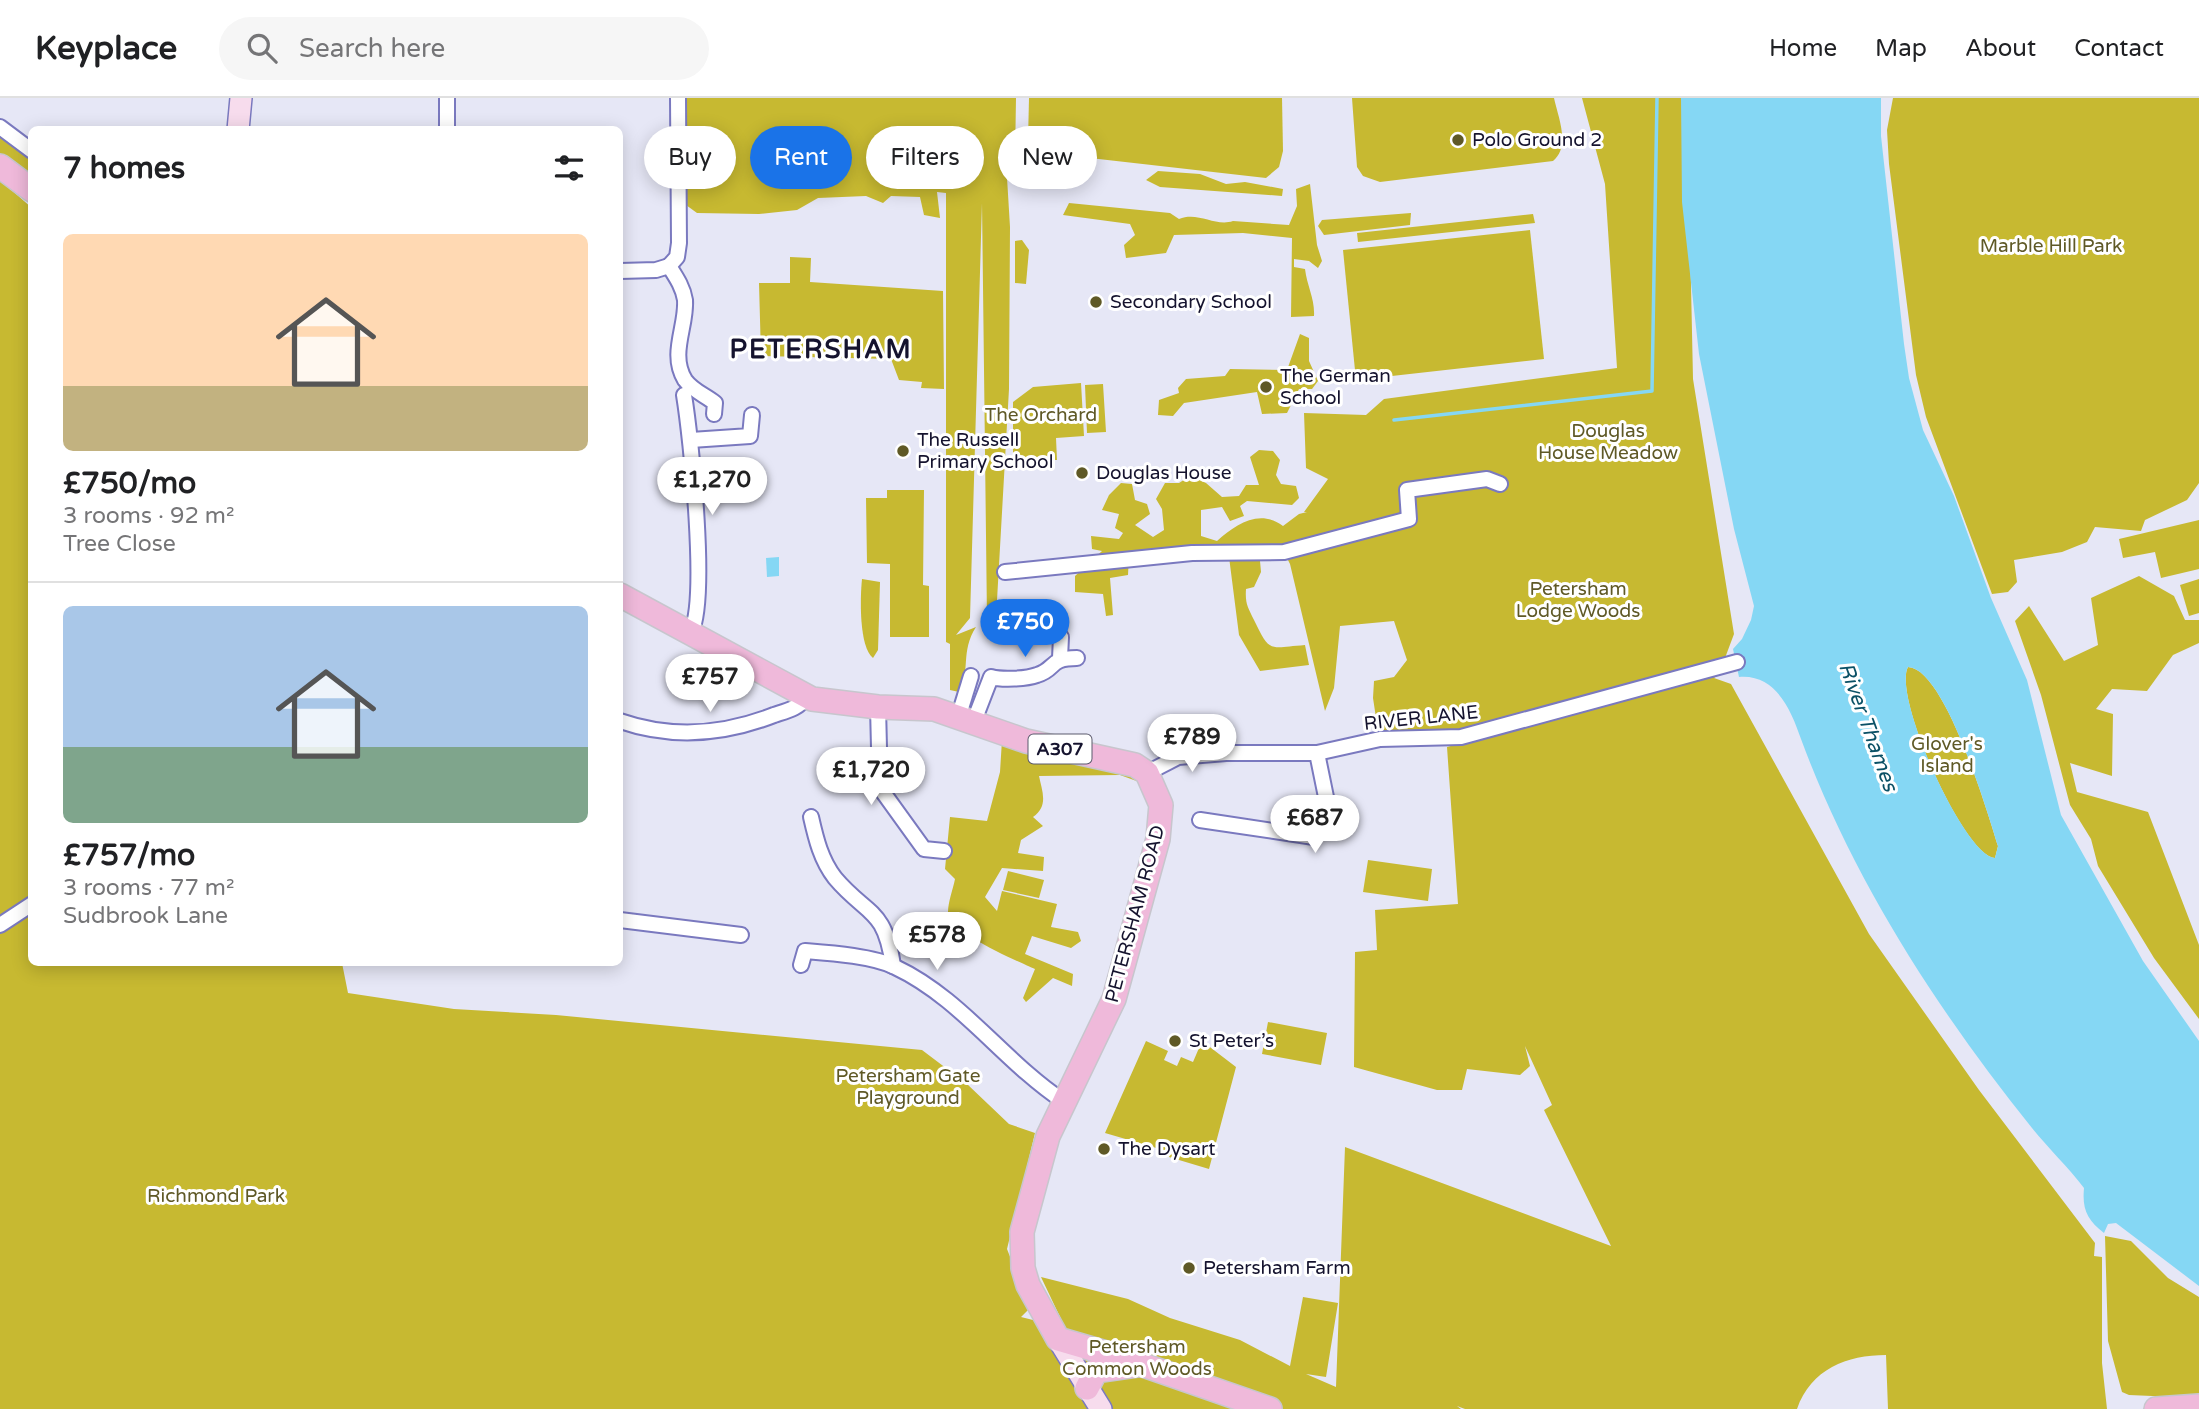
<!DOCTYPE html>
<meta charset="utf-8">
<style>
:root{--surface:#fff;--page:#f6f6f6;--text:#202124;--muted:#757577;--line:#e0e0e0;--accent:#1a73e8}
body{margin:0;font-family:"Varela Round",sans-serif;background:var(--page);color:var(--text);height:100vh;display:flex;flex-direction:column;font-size:26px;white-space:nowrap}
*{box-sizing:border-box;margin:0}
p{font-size:23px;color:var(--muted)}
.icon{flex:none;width:38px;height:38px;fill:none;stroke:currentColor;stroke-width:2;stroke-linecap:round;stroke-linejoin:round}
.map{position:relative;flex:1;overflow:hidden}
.details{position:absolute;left:28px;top:28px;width:595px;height:840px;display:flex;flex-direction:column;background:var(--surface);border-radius:10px;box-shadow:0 4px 18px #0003}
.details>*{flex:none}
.guide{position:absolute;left:644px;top:28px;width:665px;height:63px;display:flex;gap:14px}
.price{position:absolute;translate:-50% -60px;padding:0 16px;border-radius:24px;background:#fff;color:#222;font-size:23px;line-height:46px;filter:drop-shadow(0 2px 4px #0008)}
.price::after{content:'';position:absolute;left:50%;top:42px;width:21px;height:16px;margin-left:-10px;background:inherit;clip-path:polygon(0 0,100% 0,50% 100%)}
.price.selected{background:var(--accent);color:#fff}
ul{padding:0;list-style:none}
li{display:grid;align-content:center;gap:14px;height:371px;padding:0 35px}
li+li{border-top:2px solid var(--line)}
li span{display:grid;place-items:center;height:217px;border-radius:10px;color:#555}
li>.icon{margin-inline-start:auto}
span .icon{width:126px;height:126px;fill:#fffc;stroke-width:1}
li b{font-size:30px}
h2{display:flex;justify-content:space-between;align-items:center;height:84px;padding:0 35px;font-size:30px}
.chip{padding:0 24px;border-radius:32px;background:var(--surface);box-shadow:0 4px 18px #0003;font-size:24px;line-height:63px}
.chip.selected{background:var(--accent);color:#fff}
header{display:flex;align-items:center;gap:42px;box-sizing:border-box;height:98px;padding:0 35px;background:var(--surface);border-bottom:2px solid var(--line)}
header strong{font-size:33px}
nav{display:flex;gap:38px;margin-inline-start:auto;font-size:24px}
.search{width:490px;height:63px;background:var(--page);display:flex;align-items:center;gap:18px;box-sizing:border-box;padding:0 24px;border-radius:38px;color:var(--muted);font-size:26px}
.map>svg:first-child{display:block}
.green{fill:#c7b931}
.water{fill:#85d7f4;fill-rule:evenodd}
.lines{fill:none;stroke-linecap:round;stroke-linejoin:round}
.stream{stroke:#85d7f4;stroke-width:3.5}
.street-casing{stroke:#7a79bf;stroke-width:18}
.secondary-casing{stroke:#7a79bf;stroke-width:24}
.primary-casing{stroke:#c7c6cd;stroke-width:26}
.street{stroke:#fff;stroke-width:14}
.secondary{stroke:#f7dced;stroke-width:21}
.primary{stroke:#efb9da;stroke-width:23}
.poi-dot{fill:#5f5926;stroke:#fff;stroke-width:2.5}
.labels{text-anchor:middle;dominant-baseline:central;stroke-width:6;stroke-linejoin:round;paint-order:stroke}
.shield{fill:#fff;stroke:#5b5a6d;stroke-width:2}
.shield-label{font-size:18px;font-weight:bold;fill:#15132e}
.poi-label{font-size:19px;fill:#15132e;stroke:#fff;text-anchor:start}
.park-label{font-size:19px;fill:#5f5926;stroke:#fff}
.street-label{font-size:19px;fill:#15132e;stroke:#fff}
.water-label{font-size:21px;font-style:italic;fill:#0b5166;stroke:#fff}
.district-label{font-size:26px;font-weight:bold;letter-spacing:2px;fill:#15132e;stroke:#fff}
</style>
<header>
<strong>Keyplace</strong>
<div class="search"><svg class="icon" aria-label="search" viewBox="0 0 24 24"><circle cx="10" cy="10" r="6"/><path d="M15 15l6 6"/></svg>Search here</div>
<nav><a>Home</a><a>Map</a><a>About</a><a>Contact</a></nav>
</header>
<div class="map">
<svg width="2199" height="1311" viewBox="0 0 2199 1311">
<rect width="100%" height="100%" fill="#e6e7f6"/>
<g class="green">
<path d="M686,0H1016L1015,61L1006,63L1010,129L1009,291L996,520L987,521L982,105L970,520L956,537L976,529C960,554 971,573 959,594L950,592V546L946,544V95L937,94L940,120L924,117L920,99L891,98L883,105L866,98L818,100L797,112L759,116L697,115L686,107Z"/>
<path d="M1029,0H1282L1283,53L1279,69L1266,80L1037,54L1028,43Z"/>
<path d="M1352,0H1554C1558,19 1571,48 1553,63L1380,84L1363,78L1357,69Z"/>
<path d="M1582,0H1687L1693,281L1734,536L1719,576L1714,580L1731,586L1869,836L1979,992L2095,1145L2094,1158L2102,1159V1265L2107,1311H1888L1886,1257C1847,1257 1811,1271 1797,1311H1465L1457,1308L1461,1311H1111L1089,1280L1041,1179L1128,1201L1170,1220L1240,1242L1290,1268L1303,1199L1338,1205L1326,1279L1306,1276L1336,1289L1345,1049L1611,1148L1544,1012L1552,1007L1525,948L1530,968L1520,977L1467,971L1462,992H1437L1354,969L1355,854L1377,852L1375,812L1458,806L1447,649L1689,583L1451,633H1378L1373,600L1374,583L1394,579L1407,562L1394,523L1340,528L1334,590L1325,613L1290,466L1284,454L1280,453L1274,461L1260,463L1261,474L1254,489L1246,491C1245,506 1248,509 1254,522C1270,555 1268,550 1305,547L1309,567L1260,573L1239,537L1228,451L1129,457L1128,477L1110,480L1113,517L1106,518L1103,496L1075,494V478L1102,453L1092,451L1091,438L1119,441L1123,435L1115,430L1119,416L1102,412L1109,397L1121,385L1132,386L1135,402L1147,406L1150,416L1135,427L1153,439L1164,432L1162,411L1156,401L1165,385H1179L1190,378L1206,385L1222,399L1239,398L1246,387H1259L1250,359L1259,352L1273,353L1280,362L1276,377L1281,386L1296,388L1299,400L1292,407L1247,403L1240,408L1244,418L1230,423L1222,409L1201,412V438L1217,443C1235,427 1259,410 1283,428L1299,416L1307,414H1304L1328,381L1306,370L1304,315L1366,317L1384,301L1617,270L1605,86Z"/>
<path d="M1893,0H2199V385L2187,402L2145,422L2141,433L2095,429L2087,444L2062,454L2014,462L2017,484L2008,494L1992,496L1926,319L1916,277L1889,66L1887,32Z"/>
<path d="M0,36L31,60V82L0,57Z"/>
<path d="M1158,73L1200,76L1226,86L1245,84L1283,91L1282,98L1160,89L1146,82Z"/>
<path d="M0,82L32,110V864L342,865L348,895L454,911L556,917L922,952L967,986L1009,1026L1035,1035L1007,1151L1030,1210L1021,1219L1037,1223L1090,1311H0Z"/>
<path d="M1310,86L1317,147L1322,163L1318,170L1309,163L1294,161V169L1305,171C1307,188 1315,201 1314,218L1291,219L1292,140L1243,135L1174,137L1166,155L1126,160L1124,147L1135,137L1130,126L1063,117L1069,105L1170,115L1179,121C1198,113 1215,129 1233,123L1289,127L1297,108L1296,91Z"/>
<path d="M1411,115L1410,127L1324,137L1318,128L1322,122Z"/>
<path d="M1533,116L1535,125L1358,144L1357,135Z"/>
<path d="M1530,132L1544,261L1356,282L1343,152Z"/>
<path d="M1022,142L1029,152L1026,186L1015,185V143Z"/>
<path d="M790,159L811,160L810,184L943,193L944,291L921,290L922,284L899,282L891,261L761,258L759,185H790Z"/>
<path d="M1300,236L1309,240V263L1318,283L1312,291H1299L1287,315L1262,316L1257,294L1184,305L1173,318L1158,317L1159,302L1179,295L1178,290L1186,281L1225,278L1230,271L1287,272Z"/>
<path d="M1081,285L1084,338L1056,340L1057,362H1013V304L1033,289Z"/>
<path d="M1103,286L1106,334L1087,335L1085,287Z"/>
<path d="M887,392H924L923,487L929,488V539H890V466L867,465L866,400H887Z"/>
<path d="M2199,422V471L2161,480L2155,454L2123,460L2119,441Z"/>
<path d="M2139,478L2174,498L2185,522H2199V545L2173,557L2147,593L2112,591L2096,611L2113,616L2112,678L2070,665L2077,694L2148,714L2199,847V921L2154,860L2098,768L2091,741L2070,707L2041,597L2015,523L2029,508L2064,563L2098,547L2091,500Z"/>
<path d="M862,481L880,484L878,552L873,560C859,549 860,500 862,481Z"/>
<path d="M2199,481V515L2189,518L2180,487Z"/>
<path d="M1908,569C1945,570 1988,716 1998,748L1995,760C1965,760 1892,598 1908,569Z"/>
<path d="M1002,642L1129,671L1142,685L1120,677L1039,678C1042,693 1049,708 1033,719L1043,728L1021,742L1018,755L1044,759L1043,773L1002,770L985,799L997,813L1002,793L1057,806L1051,829L1078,834L1081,843L1071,850L1032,838L1025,856L1073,876L1072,888L1053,880L1026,904L1023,900L1035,871C1017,863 948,834 948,814C948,804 953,791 955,781L945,771L950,719L987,723L1000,674Z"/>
<path d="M1368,762L1432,771L1428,803L1363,794Z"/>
<path d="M1008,773L1044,782L1039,800L1003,792Z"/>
<path d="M1268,924L1327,935L1321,967L1262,956Z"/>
<path d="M1146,943L1168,953L1164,962L1177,968L1181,959L1193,964L1202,943L1236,969L1209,1071L1169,1059L1170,1054L1105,1035Z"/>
<path d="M2105,1138L2131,1143L2168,1180L2199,1199V1300L2129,1297L2122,1294L2108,1243Z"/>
</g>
<g class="water">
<path d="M1681,0H1881V38L1904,246L1909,280L1923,332L1954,398L1991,500L2027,582L2061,717L2143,863L2199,943V1188L2116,1125L2108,1126L2104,1135C2087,1122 2082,1111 2084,1090C2068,1069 2048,1050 2032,1030C1938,913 1853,782 1801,641C1791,612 1776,576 1739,579L1733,551L1742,541L1751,522L1754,508L1734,431L1699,256L1682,104ZM1908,569C1945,570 1988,716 1998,748L1995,760C1965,759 1892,598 1908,569Z"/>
<path d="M779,459V478L767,479L766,460Z"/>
</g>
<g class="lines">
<path class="stream" d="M1394,322L1652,293L1657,0"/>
<g class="street-casing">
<g id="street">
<path d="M447,0V32"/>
<path d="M0,29L32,53"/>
<path d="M669,168L677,159L679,145L678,0"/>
<path d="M669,168C676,179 683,189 685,202C687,228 669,256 685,282C693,293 705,297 715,305L714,316"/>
<path d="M620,173L656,172L669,168"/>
<path d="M684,297C691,340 708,501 691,534"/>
<path d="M691,342L750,338L752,317"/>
<path d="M1005,474L1192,455L1284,454L1409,421L1407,392L1487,381L1500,386"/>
<path d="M1060,560L1061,539"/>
<path d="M878,609L880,690L924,751L944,753"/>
<path d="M959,617L971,578"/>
<path d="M620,623C672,641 723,637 774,617C786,613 800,610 806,599"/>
<path d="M974,623L991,579C1002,582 1026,581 1037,577C1057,571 1048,560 1077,560"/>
<path d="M1147,675L1178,659L1226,655H1317L1380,641L1461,639L1737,564"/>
<path d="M811,719C816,741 821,762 835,780C867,818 885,809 893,868"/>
<path d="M1200,722L1314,739L1326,699L1317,655"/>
<path d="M620,822L741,837"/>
<path d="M0,827L32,806"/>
<path d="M801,867L805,853C830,855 873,858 895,869C961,900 1003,963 1063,1003"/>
</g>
</g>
<g class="secondary-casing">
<g id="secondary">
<path d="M238,32L241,0"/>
<path d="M1058,1241L1101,1311"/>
</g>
</g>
<g class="primary-casing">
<g id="primary">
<path d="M0,68L32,92"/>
<path d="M620,497L812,601L878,609L934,611L1026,643L1135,667L1147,675L1161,707L1158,741L1114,901L1048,1038L1022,1134L1023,1170L1028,1187L1058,1241L1123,1260L1270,1311"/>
<path d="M1087,1290L1096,1273L1138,1267"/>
<path d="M2156,1311L2199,1308"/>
</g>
</g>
<use href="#street" class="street"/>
<use href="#secondary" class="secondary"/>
<use href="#primary" class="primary"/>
</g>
<g class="poi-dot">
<circle cx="1458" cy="42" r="7"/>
<circle cx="1096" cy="204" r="7"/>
<circle cx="1266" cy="289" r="7"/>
<circle cx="903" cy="353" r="7"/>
<circle cx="1082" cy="375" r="7"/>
<circle cx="1175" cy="943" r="7"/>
<circle cx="1104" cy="1051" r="7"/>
<circle cx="1189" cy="1170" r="7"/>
</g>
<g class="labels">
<rect class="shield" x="1028.5" y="636.5" width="63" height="29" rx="5"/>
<g class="shield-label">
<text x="1060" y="651">A307</text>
</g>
<g class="poi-label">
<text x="1472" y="42">Polo Ground 2</text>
<text x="1110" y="204">Secondary School</text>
<text x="1280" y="278">The German<tspan x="1280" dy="22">School</tspan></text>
<text x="917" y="342">The Russell<tspan x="917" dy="22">Primary School</tspan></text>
<text x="1096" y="375">Douglas House</text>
<text x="1189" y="943">St Peter’s</text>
<text x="1118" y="1051">The Dysart</text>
<text x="1203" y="1170">Petersham Farm</text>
</g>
<g class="park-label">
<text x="2051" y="148">Marble Hill Park</text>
<text x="1041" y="317">The Orchard</text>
<text x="1608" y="333">Douglas<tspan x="1608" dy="22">House Meadow</tspan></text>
<text x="1578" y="491">Petersham<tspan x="1578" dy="22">Lodge Woods</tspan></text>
<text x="1947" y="646">Glover's<tspan x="1947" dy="22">Island</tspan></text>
<text x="908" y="978">Petersham Gate<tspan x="908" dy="22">Playground</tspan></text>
<text x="216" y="1098">Richmond Park</text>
<text x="1137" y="1249">Petersham<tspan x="1137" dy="22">Common Woods</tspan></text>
</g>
<g class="street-label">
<text transform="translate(1421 620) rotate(-6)">RIVER LANE</text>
<text transform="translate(1135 816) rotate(-75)">PETERSHAM ROAD</text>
</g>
<g class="water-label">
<text transform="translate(1868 629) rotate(70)">River Thames</text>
</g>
<g class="district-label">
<text x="821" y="251">PETERSHAM</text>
</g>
</g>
</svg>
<b class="price" style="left:712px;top:419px">£1,270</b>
<b class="price selected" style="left:1025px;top:561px">£750</b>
<b class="price" style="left:710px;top:616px">£757</b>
<b class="price" style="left:1192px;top:676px">£789</b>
<b class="price" style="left:871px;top:709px">£1,720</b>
<b class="price" style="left:1315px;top:757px">£687</b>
<b class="price" style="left:937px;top:874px">£578</b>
<div class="guide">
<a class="chip">Buy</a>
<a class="chip selected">Rent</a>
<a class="chip">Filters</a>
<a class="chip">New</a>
</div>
<section class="details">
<h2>7 homes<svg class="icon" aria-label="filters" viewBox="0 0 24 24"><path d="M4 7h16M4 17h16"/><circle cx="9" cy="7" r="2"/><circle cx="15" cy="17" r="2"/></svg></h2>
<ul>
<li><span style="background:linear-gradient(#ffd9b3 70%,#c2b280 0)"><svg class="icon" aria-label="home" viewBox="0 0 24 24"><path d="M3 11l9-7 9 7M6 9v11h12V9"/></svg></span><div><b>£750/mo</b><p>3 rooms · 92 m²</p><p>Tree Close</p></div></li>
<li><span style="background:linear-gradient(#a9c7e8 65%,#7fa58c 0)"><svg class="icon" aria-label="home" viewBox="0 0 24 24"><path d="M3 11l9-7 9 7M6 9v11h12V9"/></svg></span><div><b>£757/mo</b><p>3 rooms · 77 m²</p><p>Sudbrook Lane</p></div></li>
</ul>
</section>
</div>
